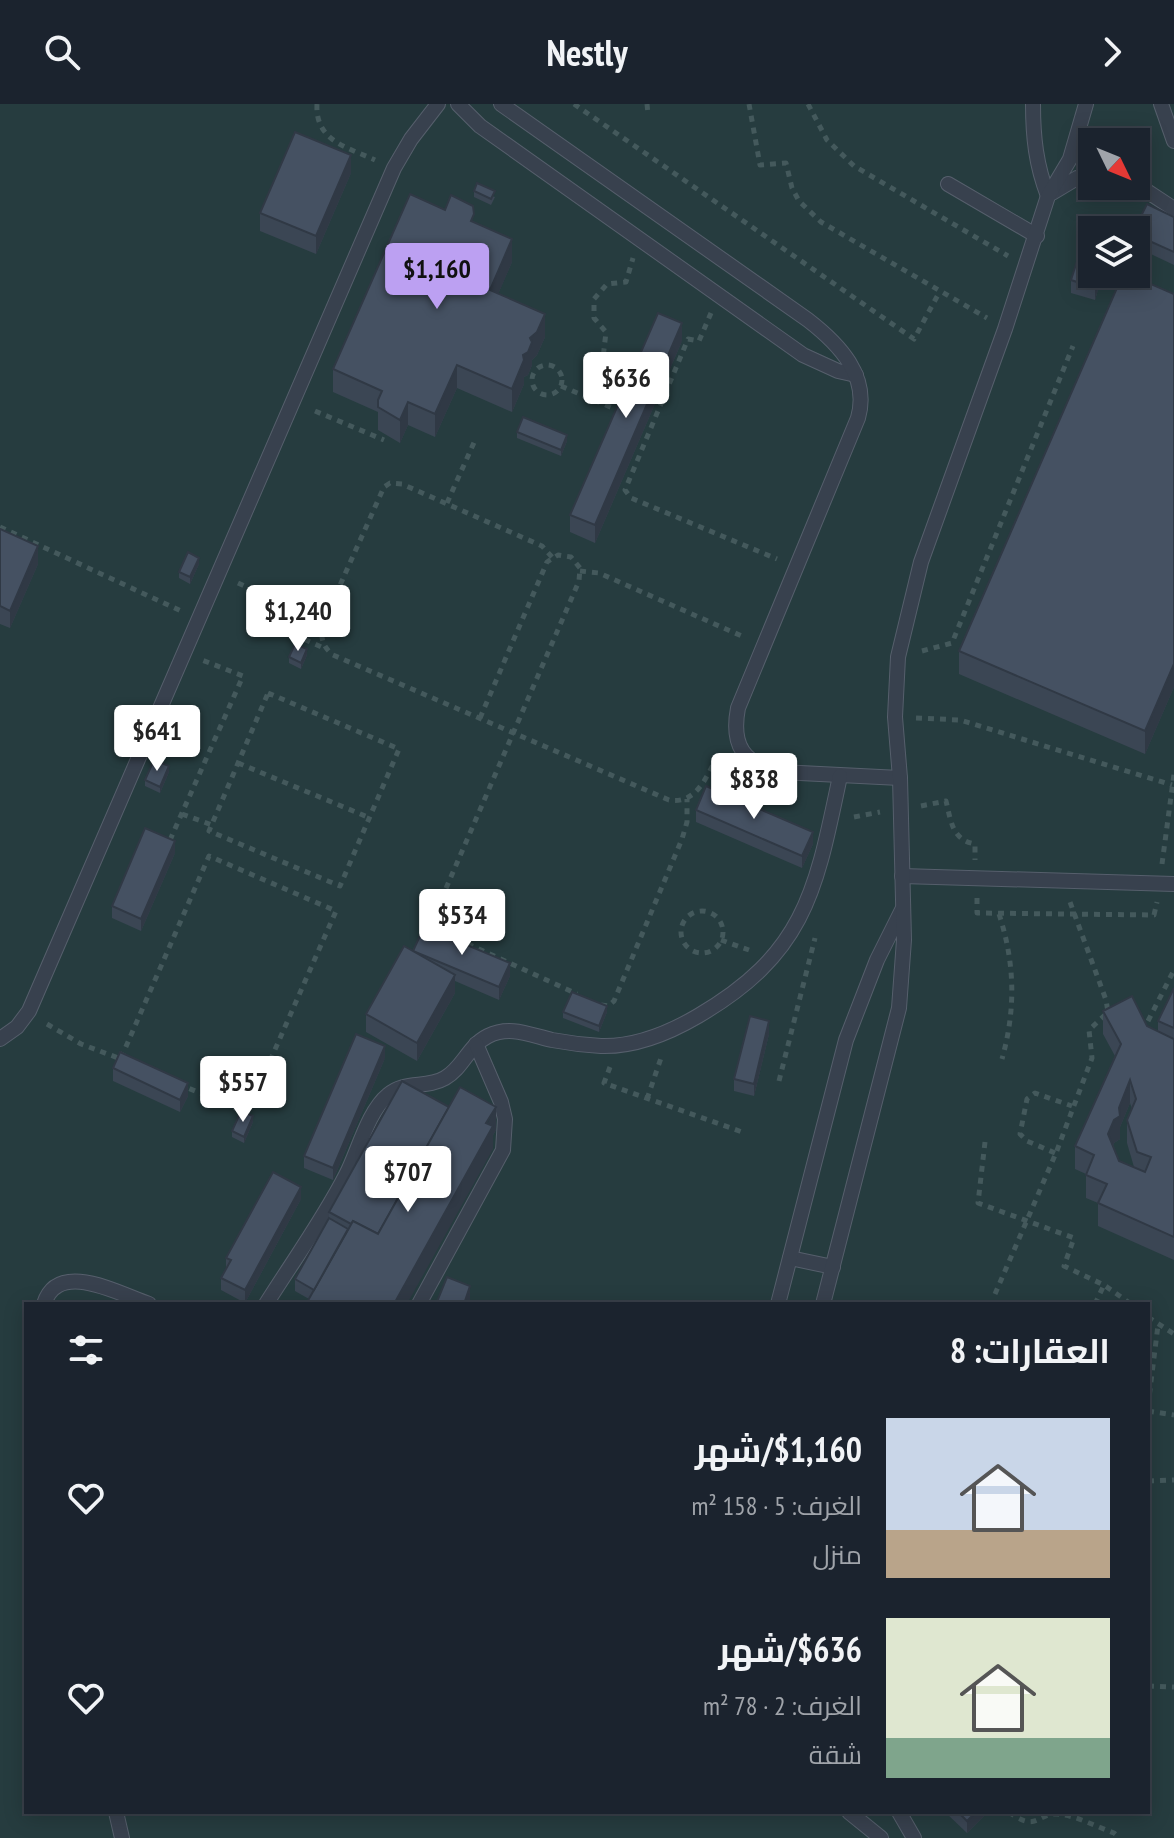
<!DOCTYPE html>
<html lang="ar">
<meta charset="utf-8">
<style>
:root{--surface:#1b232e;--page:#282f3a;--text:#f1f3f6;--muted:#a0a4aa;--line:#39404a;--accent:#bca0f2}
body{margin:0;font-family:"PT Sans Narrow",Cairo,sans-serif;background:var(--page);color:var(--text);direction:rtl;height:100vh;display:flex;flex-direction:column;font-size:30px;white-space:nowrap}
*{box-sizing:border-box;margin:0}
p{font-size:26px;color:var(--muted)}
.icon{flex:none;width:44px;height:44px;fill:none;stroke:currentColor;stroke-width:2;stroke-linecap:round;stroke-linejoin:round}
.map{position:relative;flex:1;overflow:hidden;direction:ltr}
.sheet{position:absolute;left:24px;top:1198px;width:1126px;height:512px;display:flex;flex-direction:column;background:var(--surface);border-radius:0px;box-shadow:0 4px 20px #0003,0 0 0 2px var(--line);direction:rtl}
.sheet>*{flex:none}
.needle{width:52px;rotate:133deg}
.tools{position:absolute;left:1078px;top:24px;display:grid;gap:16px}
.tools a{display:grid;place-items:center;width:72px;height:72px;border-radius:0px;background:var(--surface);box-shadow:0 4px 20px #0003,0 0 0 2px var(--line);font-size:40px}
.price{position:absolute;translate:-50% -68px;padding:0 18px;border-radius:8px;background:#fff;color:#222;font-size:26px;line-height:52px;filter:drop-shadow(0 2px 4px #0008)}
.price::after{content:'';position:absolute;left:50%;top:48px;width:24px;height:18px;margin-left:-12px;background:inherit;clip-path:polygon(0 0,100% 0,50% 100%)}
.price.active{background:var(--accent);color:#111}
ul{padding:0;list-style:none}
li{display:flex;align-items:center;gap:24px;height:200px;padding:0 40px}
li span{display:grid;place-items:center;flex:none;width:224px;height:160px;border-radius:0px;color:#555}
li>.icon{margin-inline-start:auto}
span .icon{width:96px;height:96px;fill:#fffc;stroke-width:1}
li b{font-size:34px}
h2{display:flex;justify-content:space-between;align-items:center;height:96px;padding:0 40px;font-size:34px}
header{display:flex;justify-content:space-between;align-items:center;height:104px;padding:0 40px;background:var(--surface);font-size:36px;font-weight:700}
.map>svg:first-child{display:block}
.pitch{fill:#263c3f;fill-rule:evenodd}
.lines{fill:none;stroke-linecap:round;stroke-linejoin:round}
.lane-casing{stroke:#565f6c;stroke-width:16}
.path{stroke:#44595c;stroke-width:5;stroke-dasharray:6 6;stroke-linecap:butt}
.lane{stroke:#38414e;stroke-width:14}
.wall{fill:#3b4654;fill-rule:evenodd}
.shaded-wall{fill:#303945}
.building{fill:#455162;stroke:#303945;stroke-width:2;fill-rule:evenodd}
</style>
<header><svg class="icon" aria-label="forward" viewBox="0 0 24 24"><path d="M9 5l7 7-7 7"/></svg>Nestly<svg class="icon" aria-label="search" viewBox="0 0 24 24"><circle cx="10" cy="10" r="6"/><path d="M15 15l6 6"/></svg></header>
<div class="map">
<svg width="1174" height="1734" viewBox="0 0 1174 1734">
<rect width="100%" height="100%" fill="#242f3e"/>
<path class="pitch" d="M0,0H1174V1734H0ZM1092,38H1136V82H1092ZM1092,126H1136V170H1092ZM26,1200H1148V1708H26Z"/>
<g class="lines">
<g class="lane-casing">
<g id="lane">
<path d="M458,0L480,22L803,251L838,267L856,271"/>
<path d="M501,0L808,216C839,240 870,272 858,314L738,604C731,641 743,660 780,668L900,674"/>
<path d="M1033,0C1033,33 1036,61 1048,92"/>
<path d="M1161,0L1174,37"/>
<path d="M948,80L1037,132"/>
<path d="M1136,80L1174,105"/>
<path d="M1052,89L1077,74L1092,70"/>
<path d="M902,772L1174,780"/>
<path d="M0,935L17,923L29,907L394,64L411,35L438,0"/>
<path d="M790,1154L833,1163"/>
<path d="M44,1200C58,1155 119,1190 149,1200"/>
<path d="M266,1200C293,1157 323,1116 346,1071C358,1048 368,1007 388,991C405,976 426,985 445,974C463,964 468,942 488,932C510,921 530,931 552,936C568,939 584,941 601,942C635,943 669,929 698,912C806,849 816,786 840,672"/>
<path d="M419,1200L503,1046L505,1015L501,998L476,940"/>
<path d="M778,1200L846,936L877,856L902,806"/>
<path d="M823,1200L899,904L904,836L900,674L895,613L898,553L921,458L1005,225L1048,92L1070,55L1086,0"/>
<path d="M116,1708L122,1734"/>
<path d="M849,1708L881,1734"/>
<path d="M899,1708L914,1734"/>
</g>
</g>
<g class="path">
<path d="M317,0C315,37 347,43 375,56"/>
<path d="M574,0L914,235L940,187"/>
<path d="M647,0L648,10"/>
<path d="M749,0L760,61L786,59L792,84L799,97L821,118L987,214"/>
<path d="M808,0L827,36L854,62L1008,152"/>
<path d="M711,209L699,237L688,235L625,386L631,394L777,455"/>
<circle cx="547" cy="276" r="15"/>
<path d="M561,282L615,305"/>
<path d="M598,298L606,228L594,214V195L607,180L626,178L633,154"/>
<path d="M315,307L384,336"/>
<path d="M447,399L476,334"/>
<path d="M0,423L181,507"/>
<path d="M552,453L542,442L402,380L390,379L384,383L323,519C320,533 322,542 333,551L669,696C698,701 708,669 720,647"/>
<path d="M580,467L599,469L744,533"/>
<path d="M238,479L298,506L288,528L326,545"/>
<path d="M922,547L952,539L1073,242"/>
<path d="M268,589L399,645L340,782L209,727Z"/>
<path d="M480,614L547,458L558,451L571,453L580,464L579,477L434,812L433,818L440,827L577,890"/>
<path d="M916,614L960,616L1172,681"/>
<path d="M238,659L370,714"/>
<path d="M921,702L946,697C951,717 952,736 975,740V756"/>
<path d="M182,710L212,721"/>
<path d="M854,713L880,708"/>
<path d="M170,736L243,572L202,556"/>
<path d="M1162,760L1174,670"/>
<path d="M977,794V809L1154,811L1157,798"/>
<circle cx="702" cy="828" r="21"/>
<path d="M999,810C1015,859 1016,905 1002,955"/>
<path d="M721,836L749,846"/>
<path d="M601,901L608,902L614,897L682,735L687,718V695"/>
<path d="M1148,917L1174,866"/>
<path d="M47,920L81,940L121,955"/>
<path d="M121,954L209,752L336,807L247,1009L181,981"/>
<path d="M610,963L604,979L742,1028"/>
<path d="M779,977L815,834"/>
<path d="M647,995L661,954"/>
<path d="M985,1038L978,1099L1074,1134L1064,1162L1104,1181L1131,1200"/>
<path d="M1055,1049L1027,1037L1020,1030L1027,995L1035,989L1072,1002"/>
<path d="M995,1190L1056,1049L1092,954L1089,926L1108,908L1106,896L1070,798"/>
<path d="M1095,1200L1104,1181"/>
<path d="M1148,1213L1174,1230"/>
<path d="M1148,1302L1158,1221"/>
<path d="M1148,1307L1174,1311"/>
<path d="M1148,1377L1174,1376"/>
<path d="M1148,1582L1174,1583"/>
<path d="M1009,1708C1037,1729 1037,1709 1057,1710C1075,1711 1097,1723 1114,1729L1120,1734"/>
</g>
<use href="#lane" class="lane"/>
</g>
<g class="wall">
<path d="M351,69L316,150L260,127V109Z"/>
<path d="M474,87L495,93L491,101L474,93Z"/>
<path d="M1174,113V161L1136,143V126Z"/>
<path d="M474,119L512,158L498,190L545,233L537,251L532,256V261L528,271L524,273V280L512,308L457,284L435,333L408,321L400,339L378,326V308L333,288V265Z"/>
<path d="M1092,170H1116L1114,176L1102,172L1095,196L1071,189V176Z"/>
<path d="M1174,190V583L1145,650L959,570V547Z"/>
<path d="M682,237L595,439L570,428V411Z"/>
<path d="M517,328L567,337L561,352L517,334Z"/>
<path d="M0,425L38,460L10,524L0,520Z"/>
<path d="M199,460L190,480L179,474V468Z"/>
<path d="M307,551L301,565L289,559V553Z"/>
<path d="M169,668L160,689L145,682V676Z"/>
<path d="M696,706L813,740L802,764L696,718Z"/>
<path d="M175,749L141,827L112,814V802Z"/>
<path d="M413,847L510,872L499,896L455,877V889L417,957L366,928V910Z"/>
<path d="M1174,884V1156L1098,1122V1099L1086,1094V1070L1075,1065V1042L1115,952L1103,930V907L1147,922L1158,928V917ZM1130,999L1132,1005L1127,1016V1039L1134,1063L1119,1057L1113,1042L1114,1039L1120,1035V1023Z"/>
<path d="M563,908H607L599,928L563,914Z"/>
<path d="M769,930L754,992L734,987V975Z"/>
<path d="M385,954L333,1076L304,1064V1052Z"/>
<path d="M113,964L188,992L180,1008L113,977Z"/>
<path d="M449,1003L496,1026L493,1031V1045L309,1195L295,1187V1175L329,1114V1108Z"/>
<path d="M253,1018L244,1039L232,1033V1027Z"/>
<path d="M301,1095L245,1199L221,1186V1174L226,1165V1154Z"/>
<path d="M945,1708H986V1710L967,1729Z"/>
</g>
<g class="shaded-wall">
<path d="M351,51V69L316,150V132Z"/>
<path d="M512,135V158L490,209V186Z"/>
<path d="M1099,170H1102V172L1095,196V184Z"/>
<path d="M545,210V233L537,251L532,256V261L528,271L524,273V280L512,308V285L523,251L530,234Z"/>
<path d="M682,219V237L595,439V421Z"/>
<path d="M457,261V284L435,333V310Z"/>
<path d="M408,298V321L400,339V316Z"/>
<path d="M567,331V337L561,352V346Z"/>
<path d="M38,442V460L10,524V507Z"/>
<path d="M199,454V460L190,480V473Z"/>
<path d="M307,545V551L301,565V559Z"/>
<path d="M1174,560V583L1145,650V627Z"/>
<path d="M169,662V668L160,689V683Z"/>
<path d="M813,728V740L802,764V752Z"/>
<path d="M175,737V749L141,827V815Z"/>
<path d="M510,859V872L499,896V883Z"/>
<path d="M455,871V889L417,957V939Z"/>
<path d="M607,902V908L599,928V922Z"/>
<path d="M769,917V930L754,992V980Z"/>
<path d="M385,942V954L333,1076V1064Z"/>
<path d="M1130,976V999L1120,1023V1035L1114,1039L1108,1053V1030Z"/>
<path d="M188,979V992L180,1008V996Z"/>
<path d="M496,1003V1026L493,1031V1045L407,1200H394Z"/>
<path d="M253,1012V1018L244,1039V1033Z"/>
<path d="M301,1083V1095L245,1199V1186Z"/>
<path d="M470,1182V1200H464Z"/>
<path d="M976,1708H986V1710L967,1729V1717Z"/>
</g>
<g class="building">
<path d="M295,28L351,51L316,132L260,109Z"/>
<path d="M477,79L495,87L491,95L474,87Z"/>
<path d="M410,90L445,106L451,91L473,102L474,110L471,117L512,135L490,186L545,210L537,228L530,234L532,238L528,248L523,251L524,256L512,285L457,261L435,310L408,298L400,316L378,303V296L382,287L333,265Z"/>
<path d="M1147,100L1174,113V148L1136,131V126H1134Z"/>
<path d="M1090,116L1121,126H1092V170H1099L1095,184L1071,176Z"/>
<path d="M1123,170H1128L1174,190V560L1145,627L959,547Z"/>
<path d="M658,209L682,219L595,421L570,411Z"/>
<path d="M523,313L567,331L561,346L517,328Z"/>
<path d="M0,425L38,442L10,507L0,502Z"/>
<path d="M188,448L199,454L190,473L179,468Z"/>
<path d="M295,540L307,545L301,559L289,553Z"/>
<path d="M154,656L169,662L160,683L145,676Z"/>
<path d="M706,682L813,728L802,752L696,706Z"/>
<path d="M145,724L175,737L141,815L112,802Z"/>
<path d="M424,823L510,859L499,883L413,847Z"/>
<path d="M404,842L455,871L417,939L366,910Z"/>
<path d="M1174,884V924L1158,917Z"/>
<path d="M572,888L607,902L599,922L563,908Z"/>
<path d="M1132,892L1147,922L1174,935V1133L1098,1099L1107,1080L1086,1071L1094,1051L1075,1042L1121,940L1103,907ZM1130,976L1136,995L1127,1016L1137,1048L1151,1053L1145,1068L1119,1057L1108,1030L1114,1016L1120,1012L1119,1004Z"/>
<path d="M750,912L769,917L754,980L734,975Z"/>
<path d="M356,930L385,942L333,1064L304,1052Z"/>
<path d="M120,948L188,979L180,996L113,964Z"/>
<path d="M402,977L449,1003L378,1130L353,1117L351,1120L329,1108Z"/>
<path d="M460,983L496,1003L486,1019L493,1022L394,1200H306L353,1117L378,1130Z"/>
<path d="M241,1007L253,1012L244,1033L232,1027Z"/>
<path d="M273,1068L301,1083L245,1186L221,1174L231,1156L226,1154Z"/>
<path d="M329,1114L348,1125L314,1186L295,1175Z"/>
<path d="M447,1173L470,1182L464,1200H436Z"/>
<path d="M958,1708H976L967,1717Z"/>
</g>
</svg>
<div class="tools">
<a><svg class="needle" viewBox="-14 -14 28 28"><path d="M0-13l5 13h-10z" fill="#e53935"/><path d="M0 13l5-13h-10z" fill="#a0a4aa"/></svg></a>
<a><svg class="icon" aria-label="layers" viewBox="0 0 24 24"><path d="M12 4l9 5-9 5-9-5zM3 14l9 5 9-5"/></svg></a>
</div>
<b class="price active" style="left:437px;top:207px">$1,160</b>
<b class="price" style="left:626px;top:316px">$636</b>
<b class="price" style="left:298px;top:549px">$1,240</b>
<b class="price" style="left:157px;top:669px">$641</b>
<b class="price" style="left:754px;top:717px">$838</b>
<b class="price" style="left:462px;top:853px">$534</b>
<b class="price" style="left:243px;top:1020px">$557</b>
<b class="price" style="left:408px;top:1110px">$707</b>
<section class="sheet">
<h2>العقارات: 8<svg class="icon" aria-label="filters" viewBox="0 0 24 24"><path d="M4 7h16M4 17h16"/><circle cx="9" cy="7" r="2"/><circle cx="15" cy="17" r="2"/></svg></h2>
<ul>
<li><span style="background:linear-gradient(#c9d6e8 70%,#b9a48a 0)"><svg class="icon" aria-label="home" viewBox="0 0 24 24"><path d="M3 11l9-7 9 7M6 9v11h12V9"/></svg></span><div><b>$1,160/شهر</b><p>الغرف: 5 · 158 m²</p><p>منزل</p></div><svg class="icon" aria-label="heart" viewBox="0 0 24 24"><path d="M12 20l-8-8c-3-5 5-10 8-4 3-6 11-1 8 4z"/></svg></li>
<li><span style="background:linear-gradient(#dfe7d0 75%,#7fa58c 0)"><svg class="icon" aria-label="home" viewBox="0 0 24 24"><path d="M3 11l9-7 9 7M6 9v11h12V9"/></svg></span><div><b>$636/شهر</b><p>الغرف: 2 · 78 m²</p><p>شقة</p></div><svg class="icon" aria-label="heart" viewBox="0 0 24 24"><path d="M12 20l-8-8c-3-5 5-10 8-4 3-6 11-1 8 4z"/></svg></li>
</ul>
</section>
</div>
